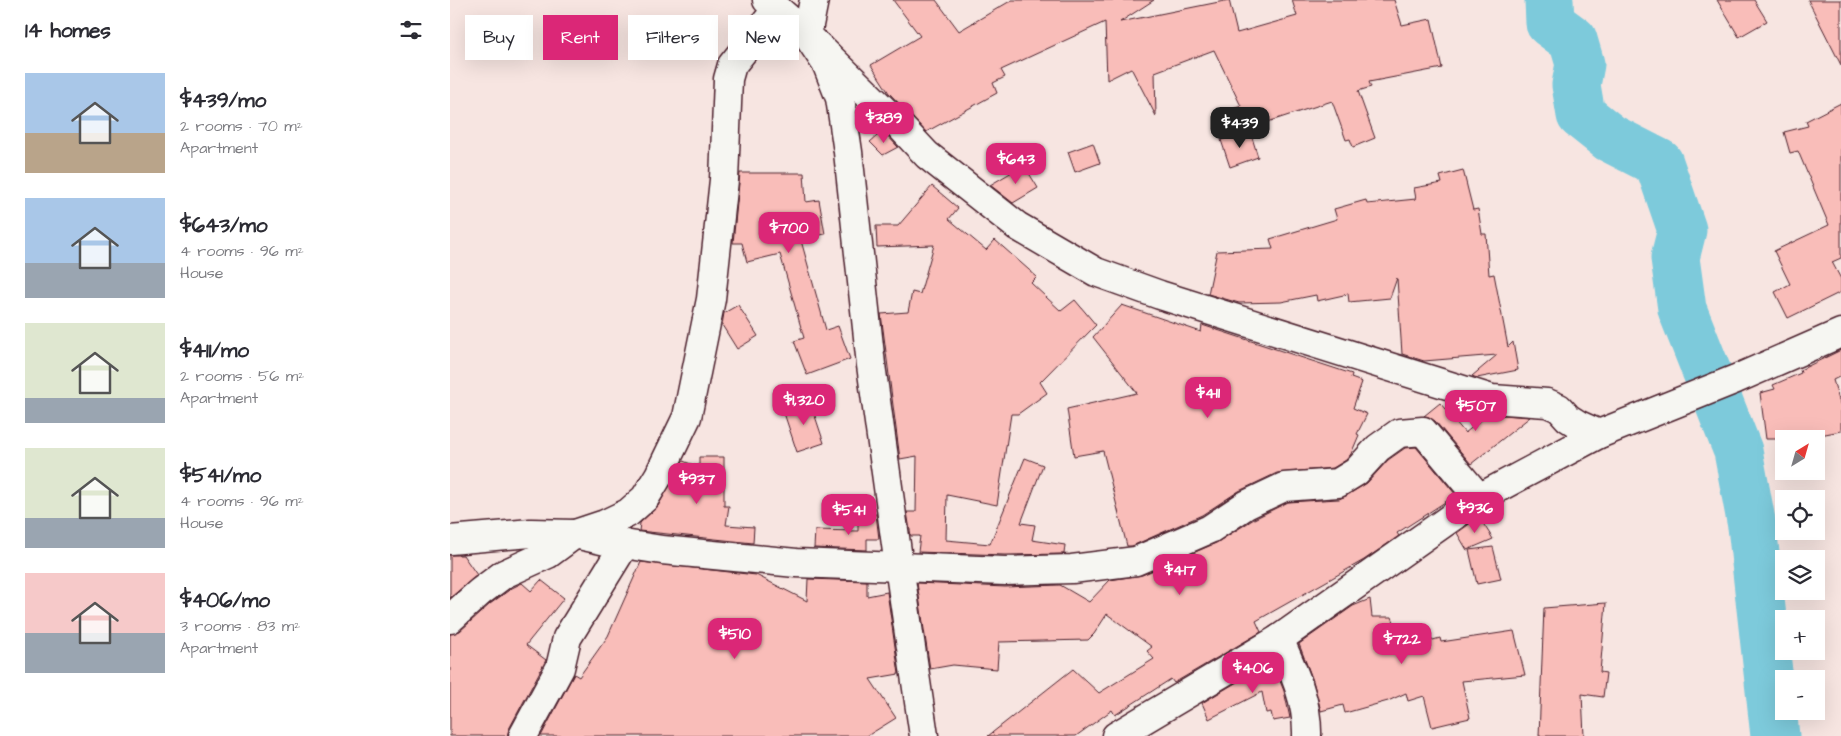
<!DOCTYPE html>
<meta charset="utf-8">
<style>
:root{--surface:#fff;--page:#f7f7f7;--text:#2b2b33;--muted:#7c7c81;--accent:#db2777}
body{margin:0;font-family:"Architects Daughter",sans-serif;background:var(--page);color:var(--text);height:100vh;display:flex;flex-direction:column;font-size:19px;white-space:nowrap}
*{box-sizing:border-box;margin:0}
p{font-size:16px;color:var(--muted)}
.icon{flex:none;width:28px;height:28px;fill:none;stroke:currentColor;stroke-width:2;stroke-linecap:round;stroke-linejoin:round}
.map{position:relative;flex:1;overflow:hidden}
.sheet{display:flex;flex-direction:column;background:var(--surface);width:450px}
.sheet>*{flex:none}
.guide{position:absolute;left:15px;top:15px;width:475px;height:45px;display:flex;gap:10px}
.needle{width:32px;rotate:37deg}
.fabs{position:absolute;left:1325px;top:430px;display:grid;gap:10px}
.fabs a{display:grid;place-items:center;width:50px;height:50px;border-radius:0px;background:var(--surface);box-shadow:0 5px 20px #0002;font-size:25px}
.price{position:absolute;translate:-50% -42px;padding:0 11px;border-radius:10px;background:var(--accent);color:#fff;font-size:16px;line-height:32px;filter:drop-shadow(0 1px 2px #0008)}
.price::after{content:'';position:absolute;left:50%;top:30px;width:15px;height:11px;margin-left:-8px;background:inherit;clip-path:polygon(0 0,100% 0,50% 100%)}
.price.active{background:#222;color:#fff}
ul{padding:0;list-style:none}
li{display:flex;align-items:center;gap:15px;height:125px;padding:0 25px}
li span{display:grid;place-items:center;flex:none;width:140px;height:100px;border-radius:0px;color:#555}
li>.icon{margin-inline-start:auto}
span .icon{width:60px;height:60px;fill:#fffc;stroke-width:1}
li b{font-size:21px}
h2{display:flex;justify-content:space-between;align-items:center;height:60px;padding:0 25px;font-size:21px}
.pill{padding:0 18px;border-radius:0px;background:var(--surface);box-shadow:0 5px 20px #0002;font-size:18px;line-height:45px}
.pill.active{background:var(--accent);color:#fff}
main{display:flex;flex:1;min-height:0}
.map>svg:first-child{display:block}
.lines{fill:none;stroke-linecap:round;stroke-linejoin:round}
.river{stroke:#7dcadb;stroke-width:49}
.building{fill:#f9bdb9;stroke:#4a1f2b}
.street-casing{stroke:#4a1f2b;stroke-width:31}
.street{stroke:#f6f6f2;stroke-width:28}
</style>
<main>
<section class="sheet">
<h2>14 homes<svg class="icon" aria-label="filters" viewBox="0 0 24 24"><path d="M4 7h16M4 17h16"/><circle cx="9" cy="7" r="2"/><circle cx="15" cy="17" r="2"/></svg></h2>
<ul>
<li><span style="background:linear-gradient(#a9c7e8 60%,#b9a48a 0)"><svg class="icon" aria-label="home" viewBox="0 0 24 24"><path d="M3 11l9-7 9 7M6 9v11h12V9"/></svg></span><div><b>$439/mo</b><p>2 rooms · 70 m²</p><p>Apartment</p></div></li>
<li><span style="background:linear-gradient(#a9c7e8 65%,#9aa5b1 0)"><svg class="icon" aria-label="home" viewBox="0 0 24 24"><path d="M3 11l9-7 9 7M6 9v11h12V9"/></svg></span><div><b>$643/mo</b><p>4 rooms · 96 m²</p><p>House</p></div></li>
<li><span style="background:linear-gradient(#dfe7d0 75%,#9aa5b1 0)"><svg class="icon" aria-label="home" viewBox="0 0 24 24"><path d="M3 11l9-7 9 7M6 9v11h12V9"/></svg></span><div><b>$411/mo</b><p>2 rooms · 56 m²</p><p>Apartment</p></div></li>
<li><span style="background:linear-gradient(#dfe7d0 70%,#9aa5b1 0)"><svg class="icon" aria-label="home" viewBox="0 0 24 24"><path d="M3 11l9-7 9 7M6 9v11h12V9"/></svg></span><div><b>$541/mo</b><p>4 rooms · 96 m²</p><p>House</p></div></li>
<li><span style="background:linear-gradient(#f6c9c9 60%,#9aa5b1 0)"><svg class="icon" aria-label="home" viewBox="0 0 24 24"><path d="M3 11l9-7 9 7M6 9v11h12V9"/></svg></span><div><b>$406/mo</b><p>3 rooms · 83 m²</p><p>Apartment</p></div></li>
</ul>
</section>
<div class="map">
<svg width="1391" height="736" viewBox="0 0 1391 736">
<rect width="100%" height="100%" fill="#f7e5e1"/>
<filter id="ink" filterUnits="userSpaceOnUse"><feTurbulence type="fractalNoise" baseFrequency=".02" numOctaves="2"/><feDisplacementMap in="SourceGraphic" scale="10" xChannelSelector="R" yChannelSelector="G"/><feConvolveMatrix kernelMatrix="1 2 1 2 8 2 1 2 1" color-interpolation-filters="sRGB"/></filter>
<g filter="url(#ink)">
<g class="lines">
<path class="river" d="M1099,0L1100,23L1123,40L1130,64L1126,85L1131,115L1160,138L1209,163L1232,230L1225,258L1232,309L1288,451L1302,526L1325,736"/>
</g>
<g class="building">
<path d="M443,0H486L509,31L562,0H704L670,22L779,0L787,33L847,16L842,0H944L952,25L981,19L992,68L919,82L921,87L908,91L925,138L903,147L900,139L896,140L882,101L781,134L774,112L791,106L764,50L705,72L706,116L681,68L657,80L655,22L551,70L555,77L543,83L547,93L476,132L439,93L421,65L470,36Z"/>
<path d="M1267,0H1304L1317,21L1289,37Z"/>
<path d="M1358,0H1391V65Z"/>
<path d="M1391,103V258L1382,262L1391,279V292L1338,318L1325,292L1340,284L1324,251L1379,225L1348,151L1340,153L1334,132L1358,126L1356,121Z"/>
<path d="M433,131L448,147L433,155L420,142Z"/>
<path d="M800,131L808,157L780,167L771,140Z"/>
<path d="M643,143L650,163L625,172L618,152Z"/>
<path d="M574,165L588,188L563,203L540,185Z"/>
<path d="M1013,170L1023,210L1028,209L1032,234H1036L1039,275L1044,274L1058,347L1063,342L1068,370L1027,378L1022,376L1047,355L974,361L952,354L947,278L940,298L899,302L898,294L867,301L866,295L831,302L789,303L758,294L767,251L823,249L820,239L887,219L884,209L916,200L917,204L966,199L964,188L992,183L990,176Z"/>
<path d="M290,173H354L356,202L369,200L375,234L351,239L352,244L376,330L388,326L400,359L357,375L344,341L354,338L330,254L297,262L292,243H283Z"/>
<path d="M482,186L508,208L499,219L536,250L545,240L587,277L581,283L611,311L625,300L646,325L590,382L597,393L568,414H561L547,505L497,495L496,540L540,544L575,458L593,465L571,523L585,525L582,540L615,545L614,554L555,555L468,552L470,536H461L457,512H466L467,456L450,459L431,314L458,312L462,292L470,294L484,245L427,247L426,226H448Z"/>
<path d="M288,305L308,336L287,349L272,325L274,313Z"/>
<path d="M672,305L751,332L752,325L902,374L901,378L912,382L903,408L917,414L907,434L909,435L901,454L896,460L883,468L827,473L789,491L752,515L682,546H677L653,451L624,456L617,409L687,393L643,337Z"/>
<path d="M1391,350V376L1383,380L1391,407V431L1349,439H1316L1310,393L1325,389L1323,385L1351,373L1350,370Z"/>
<path d="M360,401L374,443L347,452L333,410Z"/>
<path d="M990,403L1015,433L1039,414L1080,417L1021,464L985,421L979,417L974,416Z"/>
<path d="M966,447L1006,495L947,533L949,536L914,560L806,621L811,632L724,683L721,679L665,715L662,710L626,736H538L623,669L649,693L704,659L697,651L702,647L657,614L644,634L638,640L549,642L547,669L503,665L480,669L467,583L555,587L610,585L639,602L660,580L692,575L766,543L804,519L838,502L889,499L896,496L917,483L938,460L955,448Z"/>
<path d="M249,457H274V506H279L276,525L304,527L303,543L189,531L190,523L208,506L233,461L249,467Z"/>
<path d="M426,514L429,539H417V550L364,548L365,530L408,531V516Z"/>
<path d="M1029,517L1043,539L1017,550L1007,533Z"/>
<path d="M1043,547L1051,579L1027,584L1019,550Z"/>
<path d="M0,555H13L27,575L0,598Z"/>
<path d="M191,562L306,575L357,601L358,579L417,581V596L437,592L449,674L420,679L446,718L417,736H91L124,674L129,677L158,636Z"/>
<path d="M91,580L114,598L76,645L96,660L59,729L57,736H0V634L10,631L40,604L62,588L72,583L81,591Z"/>
<path d="M920,599L922,617H942L953,645L957,644L958,647L990,638L991,642L1064,631L1075,675L1012,681L1020,718L982,727L974,696L958,701L956,693L938,701L895,713L893,705L871,711L863,681L849,644L903,606Z"/>
<path d="M1156,603L1150,672L1156,673L1153,697L1132,694L1134,736H1089L1094,608Z"/>
<path d="M822,661L834,691L840,718L823,721L821,712L816,713L812,692L759,719L752,703Z"/>
</g>
<g class="lines">
<g class="street-casing">
<g id="street">
<path d="M317,0L357,35L377,65L390,98L398,152L421,365L449,566L474,736"/>
<path d="M364,0L357,35L447,123L477,155L567,226L646,272L710,295L1042,399L1097,403L1109,408L1118,418L1129,425L1149,434"/>
<path d="M0,540L81,533L125,534L161,542L212,550L346,563L555,571L622,569L686,561L760,529L796,505L834,487L888,483L906,472L928,448L949,433L973,431L1029,498"/>
<path d="M0,619L30,592L54,574L98,554L125,534L155,524L178,513L195,498L209,475L237,417L261,299L274,180L278,79L282,65L327,9"/>
<path d="M829,639C843,670 858,701 857,736"/>
<path d="M73,736L110,668L117,638L175,544"/>
<path d="M666,736L829,639L1029,498L1149,434L1286,379L1391,333"/>
</g>
</g>
<use href="#street" class="street"/>
</g>
</g>
</svg>
<div class="fabs">
<a><svg class="needle" viewBox="-14 -14 28 28"><path d="M0-13l5 13h-10z" fill="#e53935"/><path d="M0 13l5-13h-10z" fill="#7c7c81"/></svg></a>
<a><svg class="icon" aria-label="locate" viewBox="0 0 24 24"><circle cx="12" cy="12" r="6"/><path d="M12 2v4M12 18v4M2 12h4M18 12h4"/></svg></a>
<a><svg class="icon" aria-label="layers" viewBox="0 0 24 24"><path d="M12 4l9 5-9 5-9-5zM3 14l9 5 9-5"/></svg></a>
<a>+</a>
<a>−</a>
</div>
<b class="price" style="left:434px;top:144px">$389</b>
<b class="price active" style="left:790px;top:149px">$439</b>
<b class="price" style="left:566px;top:185px">$643</b>
<b class="price" style="left:339px;top:254px">$700</b>
<b class="price" style="left:758px;top:419px">$411</b>
<b class="price" style="left:354px;top:426px">$1,320</b>
<b class="price" style="left:1026px;top:432px">$507</b>
<b class="price" style="left:247px;top:505px">$937</b>
<b class="price" style="left:1025px;top:534px">$936</b>
<b class="price" style="left:399px;top:536px">$541</b>
<b class="price" style="left:730px;top:596px">$417</b>
<b class="price" style="left:285px;top:660px">$510</b>
<b class="price" style="left:952px;top:665px">$722</b>
<b class="price" style="left:803px;top:694px">$406</b>
<div class="guide">
<a class="pill">Buy</a>
<a class="pill active">Rent</a>
<a class="pill">Filters</a>
<a class="pill">New</a>
</div>
</div>
</main>
